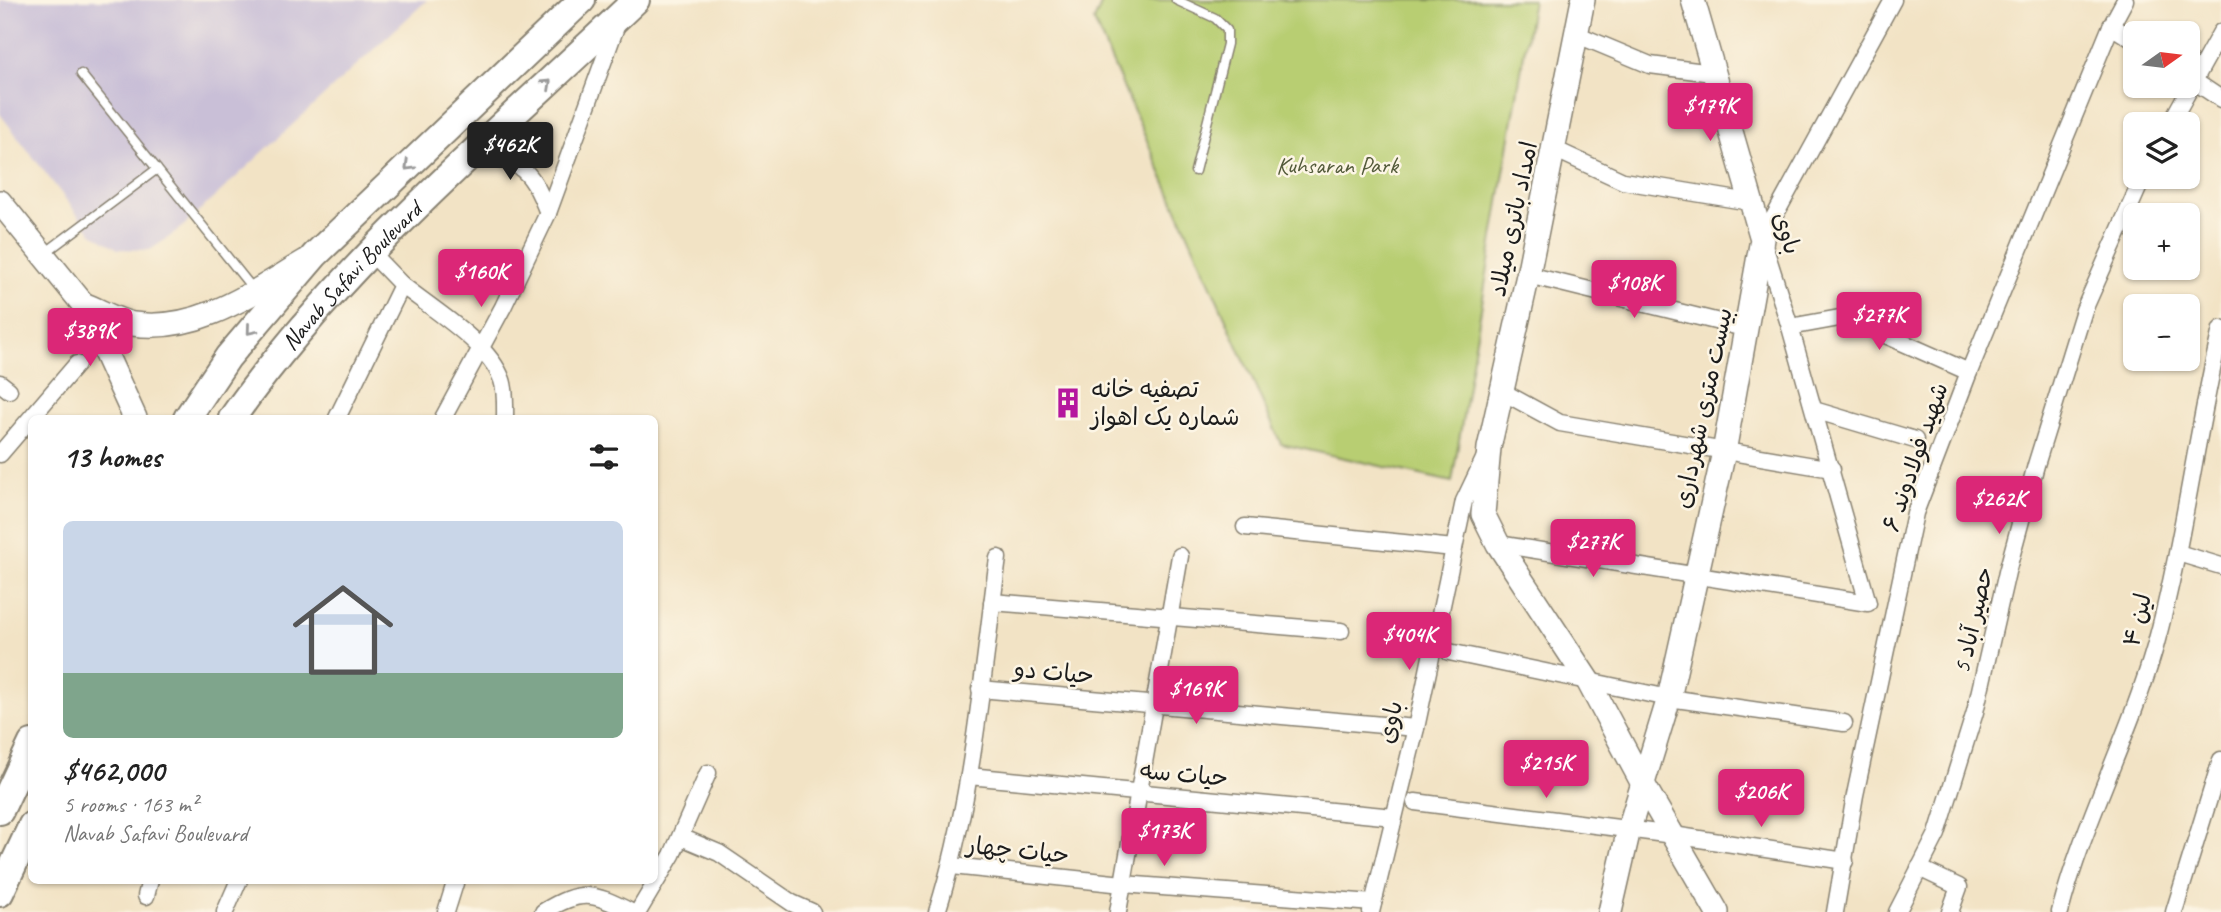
<!DOCTYPE html>
<meta charset="utf-8">
<style>
:root{--surface:#fff;--page:#f2f2f2;--text:#222;--muted:#767676;--line:#e0e0e0;--accent:#db2777}
body{margin:0;font-family:Caveat,"Playpen Sans Arabic",sans-serif;background:var(--page);color:var(--text);height:100vh;display:flex;flex-direction:column;font-size:26px;white-space:nowrap}
*{box-sizing:border-box;margin:0}
p{font-size:23px;color:var(--muted)}
.icon{flex:none;width:38px;height:38px;fill:none;stroke:currentColor;stroke-width:2;stroke-linecap:round;stroke-linejoin:round}
.map{position:relative;flex:1;overflow:hidden}
.drawer{position:absolute;left:28px;top:415px;width:630px;height:469px;display:flex;flex-direction:column;background:var(--surface);border-radius:10px;box-shadow:0 2px 5px #0004}
.drawer>*{flex:none}
.needle{width:46px;rotate:76deg}
.buttons{position:absolute;left:2123px;top:21px;display:grid;gap:14px}
.buttons a{display:grid;place-items:center;width:77px;height:77px;border-radius:10px;background:var(--surface);box-shadow:0 2px 5px #0004;font-size:35px}
.price{position:absolute;translate:-50% -60px;padding:0 16px;border-radius:7px;background:var(--accent);color:#fff;font-size:23px;line-height:46px;filter:drop-shadow(0 2px 4px #0008)}
.price::after{content:'';position:absolute;left:50%;top:42px;width:21px;height:16px;margin-left:-10px;background:inherit;clip-path:polygon(0 0,100% 0,50% 100%)}
.price.active{background:#222;color:#fff}
ul{padding:0;list-style:none}
li{display:grid;align-content:center;gap:14px;height:371px;padding:0 35px}
li+li{border-top:2px solid var(--line)}
li span{display:grid;place-items:center;height:217px;border-radius:10px;color:#555}
li>.icon{margin-inline-start:auto}
span .icon{width:126px;height:126px;fill:#fffc;stroke-width:1}
li b{font-size:30px}
h2{display:flex;justify-content:space-between;align-items:center;height:84px;padding:0 35px;font-size:30px}
.map>svg:first-child{display:block}
.industrial{fill:#c9bfd7}
.green{fill:#b8ce72;stroke:#6a7547;stroke-width:2}
.lines{fill:none;stroke-linecap:round;stroke-linejoin:round}
.lane-casing{stroke:#878070;stroke-width:11}
.street-casing{stroke:#878070;stroke-width:19}
.secondary-casing{stroke:#878070;stroke-width:26}
.primary-casing{stroke:#878070;stroke-width:30}
.lane{stroke:#fff;stroke-width:8}
.street{stroke:#fff;stroke-width:16}
.secondary{stroke:#fff;stroke-width:23}
.primary{stroke:#fff;stroke-width:26}
.oneway{stroke:#999}
.labels{text-anchor:middle;dominant-baseline:central;stroke-width:5;stroke-linejoin:round;paint-order:stroke}
.park-label{font-size:24px;fill:#535a3a;stroke:#fcf5e5}
.street-label{font-size:24px;fill:#1c1c1c;stroke:#fcf5e5}
.poi-label{font-size:24px;fill:#1c1c1c;stroke:#fcf5e5;text-anchor:start}
</style>
<div class="map">
<svg width="2221" height="912" viewBox="0 0 2221 912">
<rect width="100%" height="100%" fill="#fcf5e5"/>
<filter id="ink" filterUnits="userSpaceOnUse"><feTurbulence type="fractalNoise" baseFrequency=".0143" numOctaves="2"/><feDisplacementMap in="SourceGraphic" scale="14" xChannelSelector="R" yChannelSelector="G"/><feConvolveMatrix kernelMatrix="1 2 1 2 8 2 1 2 1" color-interpolation-filters="sRGB"/></filter>
<filter id="wash" filterUnits="userSpaceOnUse"><feTurbulence type="fractalNoise" baseFrequency=".00686" numOctaves="4" result="noise"/><feDisplacementMap in="SourceGraphic" scale="28" xChannelSelector="R" yChannelSelector="G"/><feGaussianBlur stdDeviation="1.57" result="paint"/><feColorMatrix in="noise" values="0 0 0 0 0 0 0 0 0 0 0 0 0 0 0 0 0 1.4 0 .05"/><feComposite in="paint" operator="in"/></filter>
<g filter="url(#wash)">
<rect width="100%" height="100%" fill="#f2e3c5"/>
<path class="industrial" d="M0,0H427L178,231L150,250L118,249L91,232L0,114Z"/>
<path class="green" d="M1103,0H1533L1452,482L1281,444L1094,21Z"/>
</g>
<g filter="url(#ink)">
<g class="lines">
<g class="lane-casing">
<g id="lane">
<path d="M1176,0L1215,18L1227,30V44L1195,171"/>
<path d="M81,74L253,289"/>
<path d="M45,253L157,169"/>
</g>
</g>
<g class="street-casing">
<g id="street">
<path d="M2111,26L2135,41"/>
<path d="M1578,35L1650,65L1712,73"/>
<path d="M2188,77L2221,99"/>
<path d="M2170,124L2221,32"/>
<path d="M1554,149L1623,181L1750,202"/>
<path d="M465,161C517,154 530,166 548,213"/>
<path d="M1528,275L1748,329"/>
<path d="M402,285C432,309 489,343 502,380C506,391 505,406 505,418"/>
<path d="M1790,327L1845,317L1969,372"/>
<path d="M0,383L9,390"/>
<path d="M1503,392L1560,423L1832,469"/>
<path d="M1814,410L1915,440"/>
<path d="M337,418L402,285L372,254"/>
<path d="M443,418L503,307L548,213L617,24"/>
<path d="M0,454L77,364"/>
<path d="M1245,527L1454,548"/>
<path d="M1498,544L1868,603L1790,327L1762,239L1893,0"/>
<path d="M2178,553L2221,566"/>
<path d="M992,602L1341,631"/>
<path d="M1449,652L1669,698L1844,723"/>
<path d="M980,689L1416,728"/>
<path d="M969,776L1394,817"/>
<path d="M1415,802L1673,835L1845,861"/>
<path d="M681,837L719,853L792,903L812,912"/>
<path d="M952,866L1123,884L1373,903"/>
<path d="M1919,868L1959,887L1950,912"/>
<path d="M146,896L150,880"/>
<path d="M225,912L239,880"/>
<path d="M446,912L456,880"/>
<path d="M543,912C581,889 592,892 631,912"/>
<path d="M638,912L672,855L708,773"/>
<path d="M937,912C973,798 982,676 998,558"/>
<path d="M1118,912L1180,556"/>
<path d="M1371,912L1416,728L1464,501L1484,459"/>
<path d="M1835,912L1855,795L1915,513L1969,372L2111,26L2125,0"/>
<path d="M1897,912L1937,834L1975,712L2007,572L2036,465L2084,310L2143,177"/>
<path d="M2060,912C2084,821 2129,737 2155,647C2184,542 2196,434 2221,329"/>
<path d="M2174,912L2221,760"/>
</g>
</g>
<g class="secondary-casing">
<g id="secondary">
<path d="M1583,0L1528,275L1489,448L1483,514L1498,544L1588,681L1643,784L1717,912"/>
<path d="M0,202L83,304L135,418"/>
<path d="M83,304C99,310 117,321 133,324C199,333 253,292 306,261"/>
<path d="M1610,912L1629,829L1669,698L1724,452L1762,239L1693,0"/>
</g>
</g>
<g class="primary-casing">
<g id="primary">
<path d="M187,418L228,357L315,255L582,0"/>
<path id="s1" d="M232,418C342,261 498,132 636,0"/>
<path d="M0,811L32,743"/>
<path d="M0,893L32,825"/>
</g>
</g>
<use href="#lane" class="lane"/>
<use href="#street" class="street"/>
<use href="#secondary" class="secondary"/>
<use href="#primary" class="primary"/>
</g>
<defs><path id="oneway-chevron" d="M-2-3.5L2.5 0L-2 3.5" fill="none" stroke-width="1.6" stroke-linecap="round" stroke-linejoin="round" transform="scale(1.75)"/></defs>
<g class="oneway">
<use href="#oneway-chevron" transform="translate(547 84) rotate(-43)"/>
<use href="#oneway-chevron" transform="translate(409 166) rotate(136)"/>
<use href="#oneway-chevron" transform="translate(251 330) rotate(130)"/>
</g>
</g>
<defs>
<g id="building-bare" transform="scale(2.415)"><path d="M-4-6H4V6H1V3H-1V6H-4ZM-2.5-4.3h1.7v1.8h-1.7ZM.8-4.3h1.7v1.8H.8ZM-2.5-1h1.7V.8h-1.7ZM.8-1h1.7V.8H.8Z" fill="#b5179e" stroke="#fcf5e5" stroke-width="2.5" paint-order="stroke"/></g>
</defs>
<g fill-rule="evenodd">
<use href="#building-bare" x="1068" y="403"/>
</g>
<g class="labels">
<g class="park-label">
<text x="1337" y="165">Kuhsaran Park</text>
</g>
<g class="street-label">
<text transform="translate(1513 219) rotate(-78)">امداد باتری میلاد</text>
<text transform="translate(1787 233) rotate(72)">باوی</text>
<text stroke="none"><textPath href="#s1" startOffset="186">Navab Safavi Boulevard</textPath></text>
<text transform="translate(1703 408) rotate(-78)">بیست متری شهرداری</text>
<text transform="translate(1915 457) rotate(-71)">شهید فولادوند ۶</text>
<text transform="translate(1973 620) rotate(-77)">حصیر آباد 5</text>
<text transform="translate(2137 620) rotate(-76)">لین ۴</text>
<text transform="translate(1054 672) rotate(5)">حیات دو</text>
<text transform="translate(1390 722) rotate(-77)">باوی</text>
<text transform="translate(1184 774) rotate(5)">حیات سه</text>
<text transform="translate(1018 850) rotate(6)">حیات چهار</text>
</g>
<g class="poi-label">
<text x="1091" y="389">تصفیه خانه<tspan x="1091" dy="28">شماره یک اهواز</tspan></text>
</g>
</g>
</svg>
<div class="buttons">
<a><svg class="needle" viewBox="-14 -14 28 28"><path d="M0-13l5 13h-10z" fill="#e53935"/><path d="M0 13l5-13h-10z" fill="#767676"/></svg></a>
<a><svg class="icon" aria-label="layers" viewBox="0 0 24 24"><path d="M12 4l9 5-9 5-9-5zM3 14l9 5 9-5"/></svg></a>
<a>+</a>
<a>−</a>
</div>
<b class="price" style="left:1710px;top:143px">$179K</b>
<b class="price active" style="left:510px;top:182px">$462K</b>
<b class="price" style="left:481px;top:309px">$160K</b>
<b class="price" style="left:1634px;top:320px">$108K</b>
<b class="price" style="left:1879px;top:352px">$277K</b>
<b class="price" style="left:90px;top:368px">$389K</b>
<b class="price" style="left:1999px;top:536px">$262K</b>
<b class="price" style="left:1593px;top:579px">$277K</b>
<b class="price" style="left:1409px;top:672px">$404K</b>
<b class="price" style="left:1196px;top:726px">$169K</b>
<b class="price" style="left:1546px;top:800px">$215K</b>
<b class="price" style="left:1761px;top:829px">$206K</b>
<b class="price" style="left:1164px;top:868px">$173K</b>
<section class="drawer">
<h2>13 homes<svg class="icon" aria-label="filters" viewBox="0 0 24 24"><path d="M4 7h16M4 17h16"/><circle cx="9" cy="7" r="2"/><circle cx="15" cy="17" r="2"/></svg></h2>
<ul>
<li><span style="background:linear-gradient(#c9d6e8 70%,#7fa58c 0)"><svg class="icon" aria-label="home" viewBox="0 0 24 24"><path d="M3 11l9-7 9 7M6 9v11h12V9"/></svg></span><div><b>$462,000</b><p>5 rooms · 163 m²</p><p>Navab Safavi Boulevard</p></div></li>
</ul>
</section>
</div>
